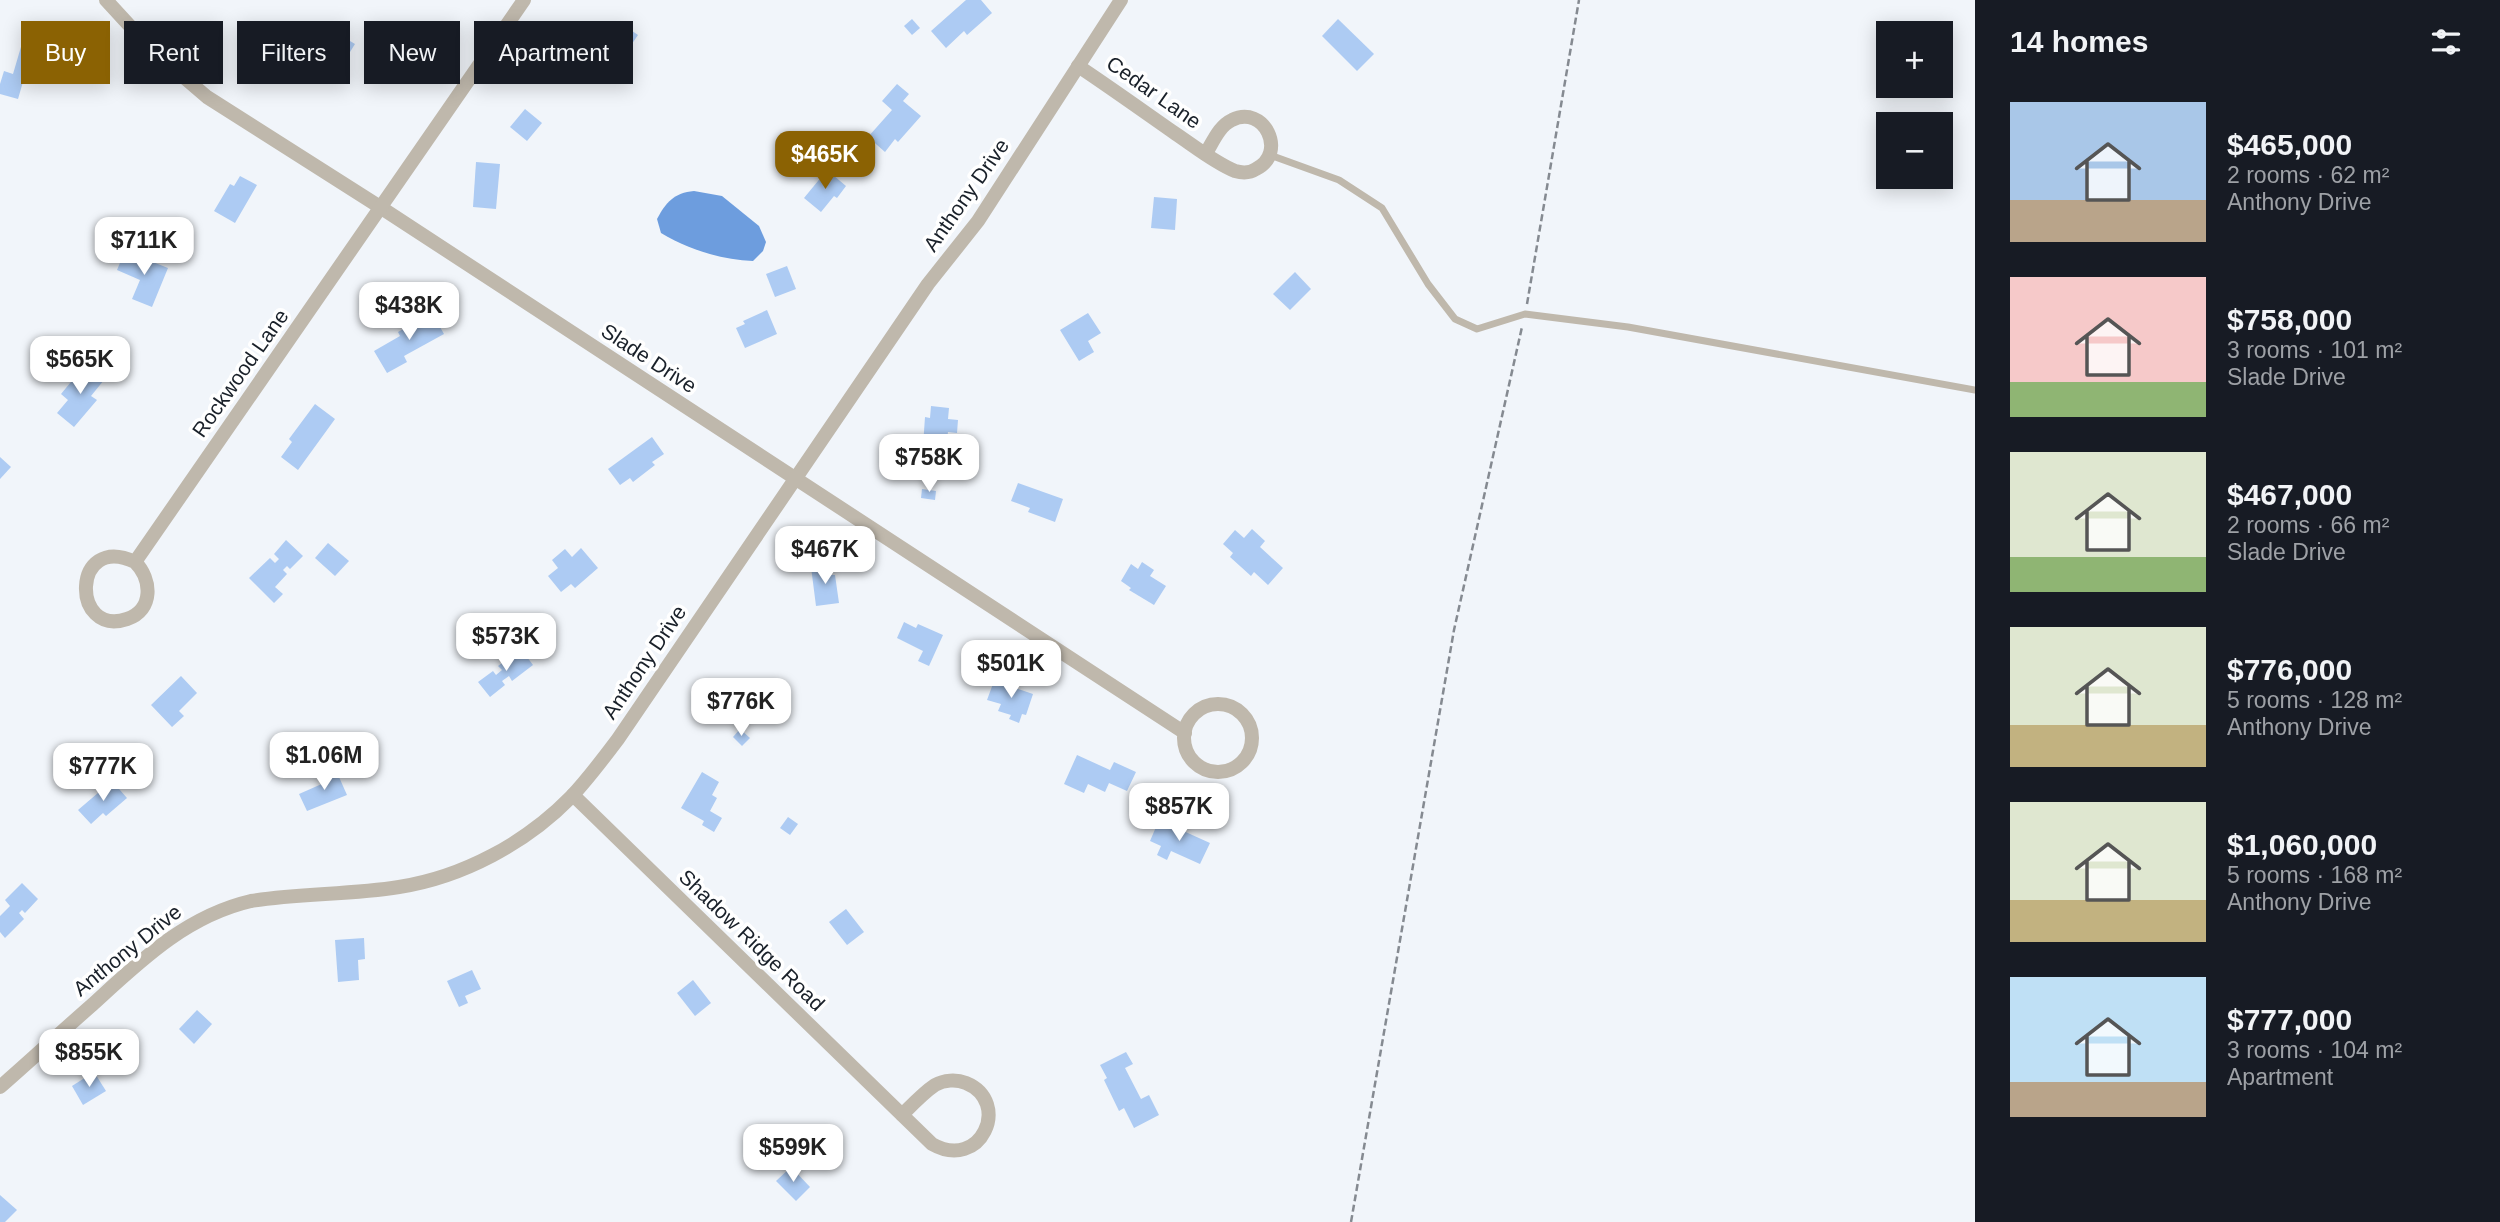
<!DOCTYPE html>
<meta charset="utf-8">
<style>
:root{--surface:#171b24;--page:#242831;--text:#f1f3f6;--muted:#9ea1a6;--accent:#8b6203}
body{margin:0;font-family:Arial,sans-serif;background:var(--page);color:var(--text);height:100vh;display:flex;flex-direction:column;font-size:26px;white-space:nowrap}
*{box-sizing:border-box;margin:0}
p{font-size:23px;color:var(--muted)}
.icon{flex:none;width:38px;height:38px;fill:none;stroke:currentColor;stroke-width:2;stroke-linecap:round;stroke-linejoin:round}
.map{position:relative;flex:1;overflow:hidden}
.drawer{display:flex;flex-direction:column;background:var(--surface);width:525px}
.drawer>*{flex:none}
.top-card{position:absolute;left:21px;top:21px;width:665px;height:63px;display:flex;gap:14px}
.fabs{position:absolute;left:1876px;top:21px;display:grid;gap:14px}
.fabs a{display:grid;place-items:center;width:77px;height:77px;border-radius:0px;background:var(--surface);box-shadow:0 4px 18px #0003;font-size:35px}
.price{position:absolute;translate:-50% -60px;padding:0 16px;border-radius:14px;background:#fff;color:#222;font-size:23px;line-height:46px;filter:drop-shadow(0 2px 4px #0008)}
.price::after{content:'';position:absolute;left:50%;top:42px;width:21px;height:16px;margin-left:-10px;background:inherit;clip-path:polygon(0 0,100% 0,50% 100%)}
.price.selected{background:var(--accent);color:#fff}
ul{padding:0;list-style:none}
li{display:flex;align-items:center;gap:21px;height:175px;padding:0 35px}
li span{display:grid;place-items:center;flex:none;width:196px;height:140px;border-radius:0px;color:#555}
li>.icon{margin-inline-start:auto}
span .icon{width:84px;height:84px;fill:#fffc;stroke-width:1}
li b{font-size:30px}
h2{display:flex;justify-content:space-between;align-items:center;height:84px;padding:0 35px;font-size:30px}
.pill{padding:0 24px;border-radius:0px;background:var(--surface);box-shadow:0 4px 18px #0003;font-size:24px;line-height:63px}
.pill.selected{background:var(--accent);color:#fff}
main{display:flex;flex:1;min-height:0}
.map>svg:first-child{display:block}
.water{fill:#6d9dde}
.building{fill:#adcbf3}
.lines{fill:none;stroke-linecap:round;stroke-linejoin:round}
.path{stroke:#858a91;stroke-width:2.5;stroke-dasharray:7 3.5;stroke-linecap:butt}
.service{stroke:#bfb8ac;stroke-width:7}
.minor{stroke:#bfb8ac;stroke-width:14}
.labels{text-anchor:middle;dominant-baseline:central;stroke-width:7;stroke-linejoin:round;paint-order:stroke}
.street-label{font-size:21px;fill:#192029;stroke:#fff}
</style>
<main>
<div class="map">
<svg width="1975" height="1222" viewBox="0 0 1975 1222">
<rect width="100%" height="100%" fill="#f1f5fa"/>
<path class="water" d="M694,191L722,196L759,226L766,242L763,251L753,261C721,260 688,249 661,233L657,219C666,202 674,193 694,191Z"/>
<g class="building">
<path d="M966,0H981L992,13L967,35L964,31L946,48L931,31Z"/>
<path d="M912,19L920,28L912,35L904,26Z"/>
<path d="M1338,19L1374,54L1357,71L1322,36Z"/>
<path d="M619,22L638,35L614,70L595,57Z"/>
<path d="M335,32L355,44L332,81L312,68Z"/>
<path d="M23,40L52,49L44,74L27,68L18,99L0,94V84L4,71L13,74Z"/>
<path d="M897,84L909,94L903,101L921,116L898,142L895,139L885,152L868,137L892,110L882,101Z"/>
<path d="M525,109L542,123L527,141L510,127Z"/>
<path d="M476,162L500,164L496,209L473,207Z"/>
<path d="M827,170L846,186L837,198L834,196L821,212L804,198Z"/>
<path d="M240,176L257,185L235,223L214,211L230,184L234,186Z"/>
<path d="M1154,197L1177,199L1175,230L1151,228Z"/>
<path d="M125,251L168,268L152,307L132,299L140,280L117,270Z"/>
<path d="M787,266L796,289L775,297L766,274Z"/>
<path d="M1295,272L1311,289L1290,310L1273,294Z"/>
<path d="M767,310L777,334L745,348L736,328L745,324L743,321Z"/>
<path d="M432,313L444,334L404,356L407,362L387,373L374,351L400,336L398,332Z"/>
<path d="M1088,313L1101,333L1088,341L1094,352L1079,361L1060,330Z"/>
<path d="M85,365L104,380L91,396L97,400L74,427L57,413L68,400L61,394Z"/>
<path d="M315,404L335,419L298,470L281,457L292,442L289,439Z"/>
<path d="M931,406L949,408L948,419L958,420L957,433L948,432L946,448L923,446L925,417L930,418Z"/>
<path d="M652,437L664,454L652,462L655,465L633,482L630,478L620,485L608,469Z"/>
<path d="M0,457L11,467L0,479Z"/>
<path d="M1018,483L1063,499L1055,522L1028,512L1030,508L1011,501Z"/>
<path d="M922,489L936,491L935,500L921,498Z"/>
<path d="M1252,529L1265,541L1260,547L1283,568L1268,585L1254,572L1251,576L1230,557L1233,553L1223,544L1235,530L1244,538Z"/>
<path d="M286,540L303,556L290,569L287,566L283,570L287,574L275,587L283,594L274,603L249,578L270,558L275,563L279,559L274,554Z"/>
<path d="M328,543L349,561L335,576L315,558Z"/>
<path d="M581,548L598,568L575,588L571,584L561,592L548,576L558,568L552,560L565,549L572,557Z"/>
<path d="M1142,562L1154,570L1150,576L1166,586L1154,605L1129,590L1131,588L1121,581L1131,564L1138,569Z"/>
<path d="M830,564L831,575H835L839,603L816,606L811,567Z"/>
<path d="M904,622L916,628L918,624L943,635L929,666L918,661L923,651L897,638Z"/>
<path d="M521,649L533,665L512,681L509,676L502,681L505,685L490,697L478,682L493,671L496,675L502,670L498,666Z"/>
<path d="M181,676L197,693L179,711L184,716L172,727L151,705Z"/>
<path d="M994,681L1033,694L1026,715L1022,714L1019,723L1009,719L1011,715L998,711L1001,704L987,700Z"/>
<path d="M740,729L750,738L742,746L733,737Z"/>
<path d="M1077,755L1110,770L1114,762L1136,772L1127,791L1109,783L1105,792L1088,784L1084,793L1064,784Z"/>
<path d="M334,771L337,778L339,777L347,795L307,811L299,794L324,783L321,776Z"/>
<path d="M702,772L719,782L712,795L717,798L710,811L722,818L714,832L702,825L704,821L681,808Z"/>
<path d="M112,781L127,798L106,816L103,813L91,824L78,810Z"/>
<path d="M788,817L798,824L790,835L780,828Z"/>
<path d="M1159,820L1210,843L1200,864L1171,851L1167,860L1157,855L1161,846L1150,841Z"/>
<path d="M22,883L38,899L25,913L22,910L19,913L24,919L5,938L0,932V916L10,906L5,900Z"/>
<path d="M846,909L864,932L847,945L829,922Z"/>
<path d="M364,938L365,959L358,960L359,980L338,982L335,940Z"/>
<path d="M472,970L481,989L465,996L468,1003L459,1007L447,981Z"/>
<path d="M693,980L711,1003L695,1016L677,993Z"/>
<path d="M197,1010L212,1024L194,1044L179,1029Z"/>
<path d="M1126,1052L1133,1064L1125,1068L1141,1099L1149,1095L1159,1115L1134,1128L1124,1108L1119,1111L1104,1080L1107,1078L1100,1065Z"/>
<path d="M94,1072L106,1091L83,1105L72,1086Z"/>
<path d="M791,1167L810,1187L796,1201L776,1181Z"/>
<path d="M0,1195L17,1210L5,1222H0Z"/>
</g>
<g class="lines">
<g class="path">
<path d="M1527,304L1579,0"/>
<path d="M1351,1222L1454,630L1522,327"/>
</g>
<path class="service" d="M1270,155L1339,180L1382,208L1428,284L1455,319L1477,329L1525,314L1628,327L1975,390"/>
<g class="minor">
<path d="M106,0L151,49L207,97L380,207L1185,733"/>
<path d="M1078,66C1111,88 1143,111 1176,134C1194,146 1215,163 1235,171C1242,173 1250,173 1256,169C1288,153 1264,104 1232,120C1219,126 1213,142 1206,153"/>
<path d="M135,562C152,579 154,610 127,619C71,638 71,532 135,562L524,0"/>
<circle cx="1218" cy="738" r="34"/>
<path d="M573,795L932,1144C981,1172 1012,1102 966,1083C956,1079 944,1080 935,1085C923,1093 912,1105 902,1115"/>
<path d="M0,1087C31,1060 61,1032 92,1005C140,961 186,916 251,901C300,893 350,895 399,887C463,877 526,843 571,797C588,779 603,759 618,739L928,284L978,221L1121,0"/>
</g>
</g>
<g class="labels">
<g class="street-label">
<text transform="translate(1154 92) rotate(35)">Cedar Lane</text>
<text transform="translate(966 195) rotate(-55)">Anthony Drive</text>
<text transform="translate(649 358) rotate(33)">Slade Drive</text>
<text transform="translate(240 373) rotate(-55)">Rockwood Lane</text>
<text transform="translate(644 662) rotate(-56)">Anthony Drive</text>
<text transform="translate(752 940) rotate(44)">Shadow Ridge Road</text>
<text transform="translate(127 950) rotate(-39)">Anthony Drive</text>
</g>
</g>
</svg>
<div class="fabs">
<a>+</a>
<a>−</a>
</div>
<b class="price selected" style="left:825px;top:191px">$465K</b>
<b class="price" style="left:144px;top:277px">$711K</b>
<b class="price" style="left:409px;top:342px">$438K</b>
<b class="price" style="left:80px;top:396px">$565K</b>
<b class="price" style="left:929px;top:494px">$758K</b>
<b class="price" style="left:825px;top:586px">$467K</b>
<b class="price" style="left:506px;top:673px">$573K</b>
<b class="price" style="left:1011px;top:700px">$501K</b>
<b class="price" style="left:741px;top:738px">$776K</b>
<b class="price" style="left:324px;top:792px">$1.06M</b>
<b class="price" style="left:103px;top:803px">$777K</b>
<b class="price" style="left:1179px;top:843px">$857K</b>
<b class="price" style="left:89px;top:1089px">$855K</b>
<b class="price" style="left:793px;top:1184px">$599K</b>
<div class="top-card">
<a class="pill selected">Buy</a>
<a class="pill">Rent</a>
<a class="pill">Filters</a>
<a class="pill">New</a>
<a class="pill">Apartment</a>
</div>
</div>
<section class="drawer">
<h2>14 homes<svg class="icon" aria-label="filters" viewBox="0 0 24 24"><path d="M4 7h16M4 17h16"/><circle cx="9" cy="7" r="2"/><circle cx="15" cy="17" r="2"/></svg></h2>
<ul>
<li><span style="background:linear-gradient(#a9c7e8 70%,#b9a48a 0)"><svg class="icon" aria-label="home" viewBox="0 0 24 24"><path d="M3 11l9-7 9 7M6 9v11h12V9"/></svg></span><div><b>$465,000</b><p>2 rooms · 62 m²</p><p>Anthony Drive</p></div></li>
<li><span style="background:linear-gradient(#f6c9c9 75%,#8fb573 0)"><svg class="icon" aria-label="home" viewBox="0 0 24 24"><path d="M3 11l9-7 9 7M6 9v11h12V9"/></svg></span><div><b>$758,000</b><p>3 rooms · 101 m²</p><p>Slade Drive</p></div></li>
<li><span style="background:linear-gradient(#dfe7d0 75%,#8fb573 0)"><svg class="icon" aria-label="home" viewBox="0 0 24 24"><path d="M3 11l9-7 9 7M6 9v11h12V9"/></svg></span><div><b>$467,000</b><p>2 rooms · 66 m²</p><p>Slade Drive</p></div></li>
<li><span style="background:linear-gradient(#dfe7d0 70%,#c2b280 0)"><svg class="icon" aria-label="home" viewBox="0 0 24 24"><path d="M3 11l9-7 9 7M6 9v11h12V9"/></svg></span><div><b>$776,000</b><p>5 rooms · 128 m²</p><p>Anthony Drive</p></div></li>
<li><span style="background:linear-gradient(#dfe7d0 70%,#c2b280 0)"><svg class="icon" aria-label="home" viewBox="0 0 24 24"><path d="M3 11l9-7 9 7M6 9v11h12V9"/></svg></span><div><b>$1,060,000</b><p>5 rooms · 168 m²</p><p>Anthony Drive</p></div></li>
<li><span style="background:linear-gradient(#bfe0f5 75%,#b9a48a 0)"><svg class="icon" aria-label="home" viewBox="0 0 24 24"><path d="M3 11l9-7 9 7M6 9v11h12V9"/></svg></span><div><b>$777,000</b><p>3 rooms · 104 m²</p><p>Apartment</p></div></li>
</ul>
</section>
</main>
